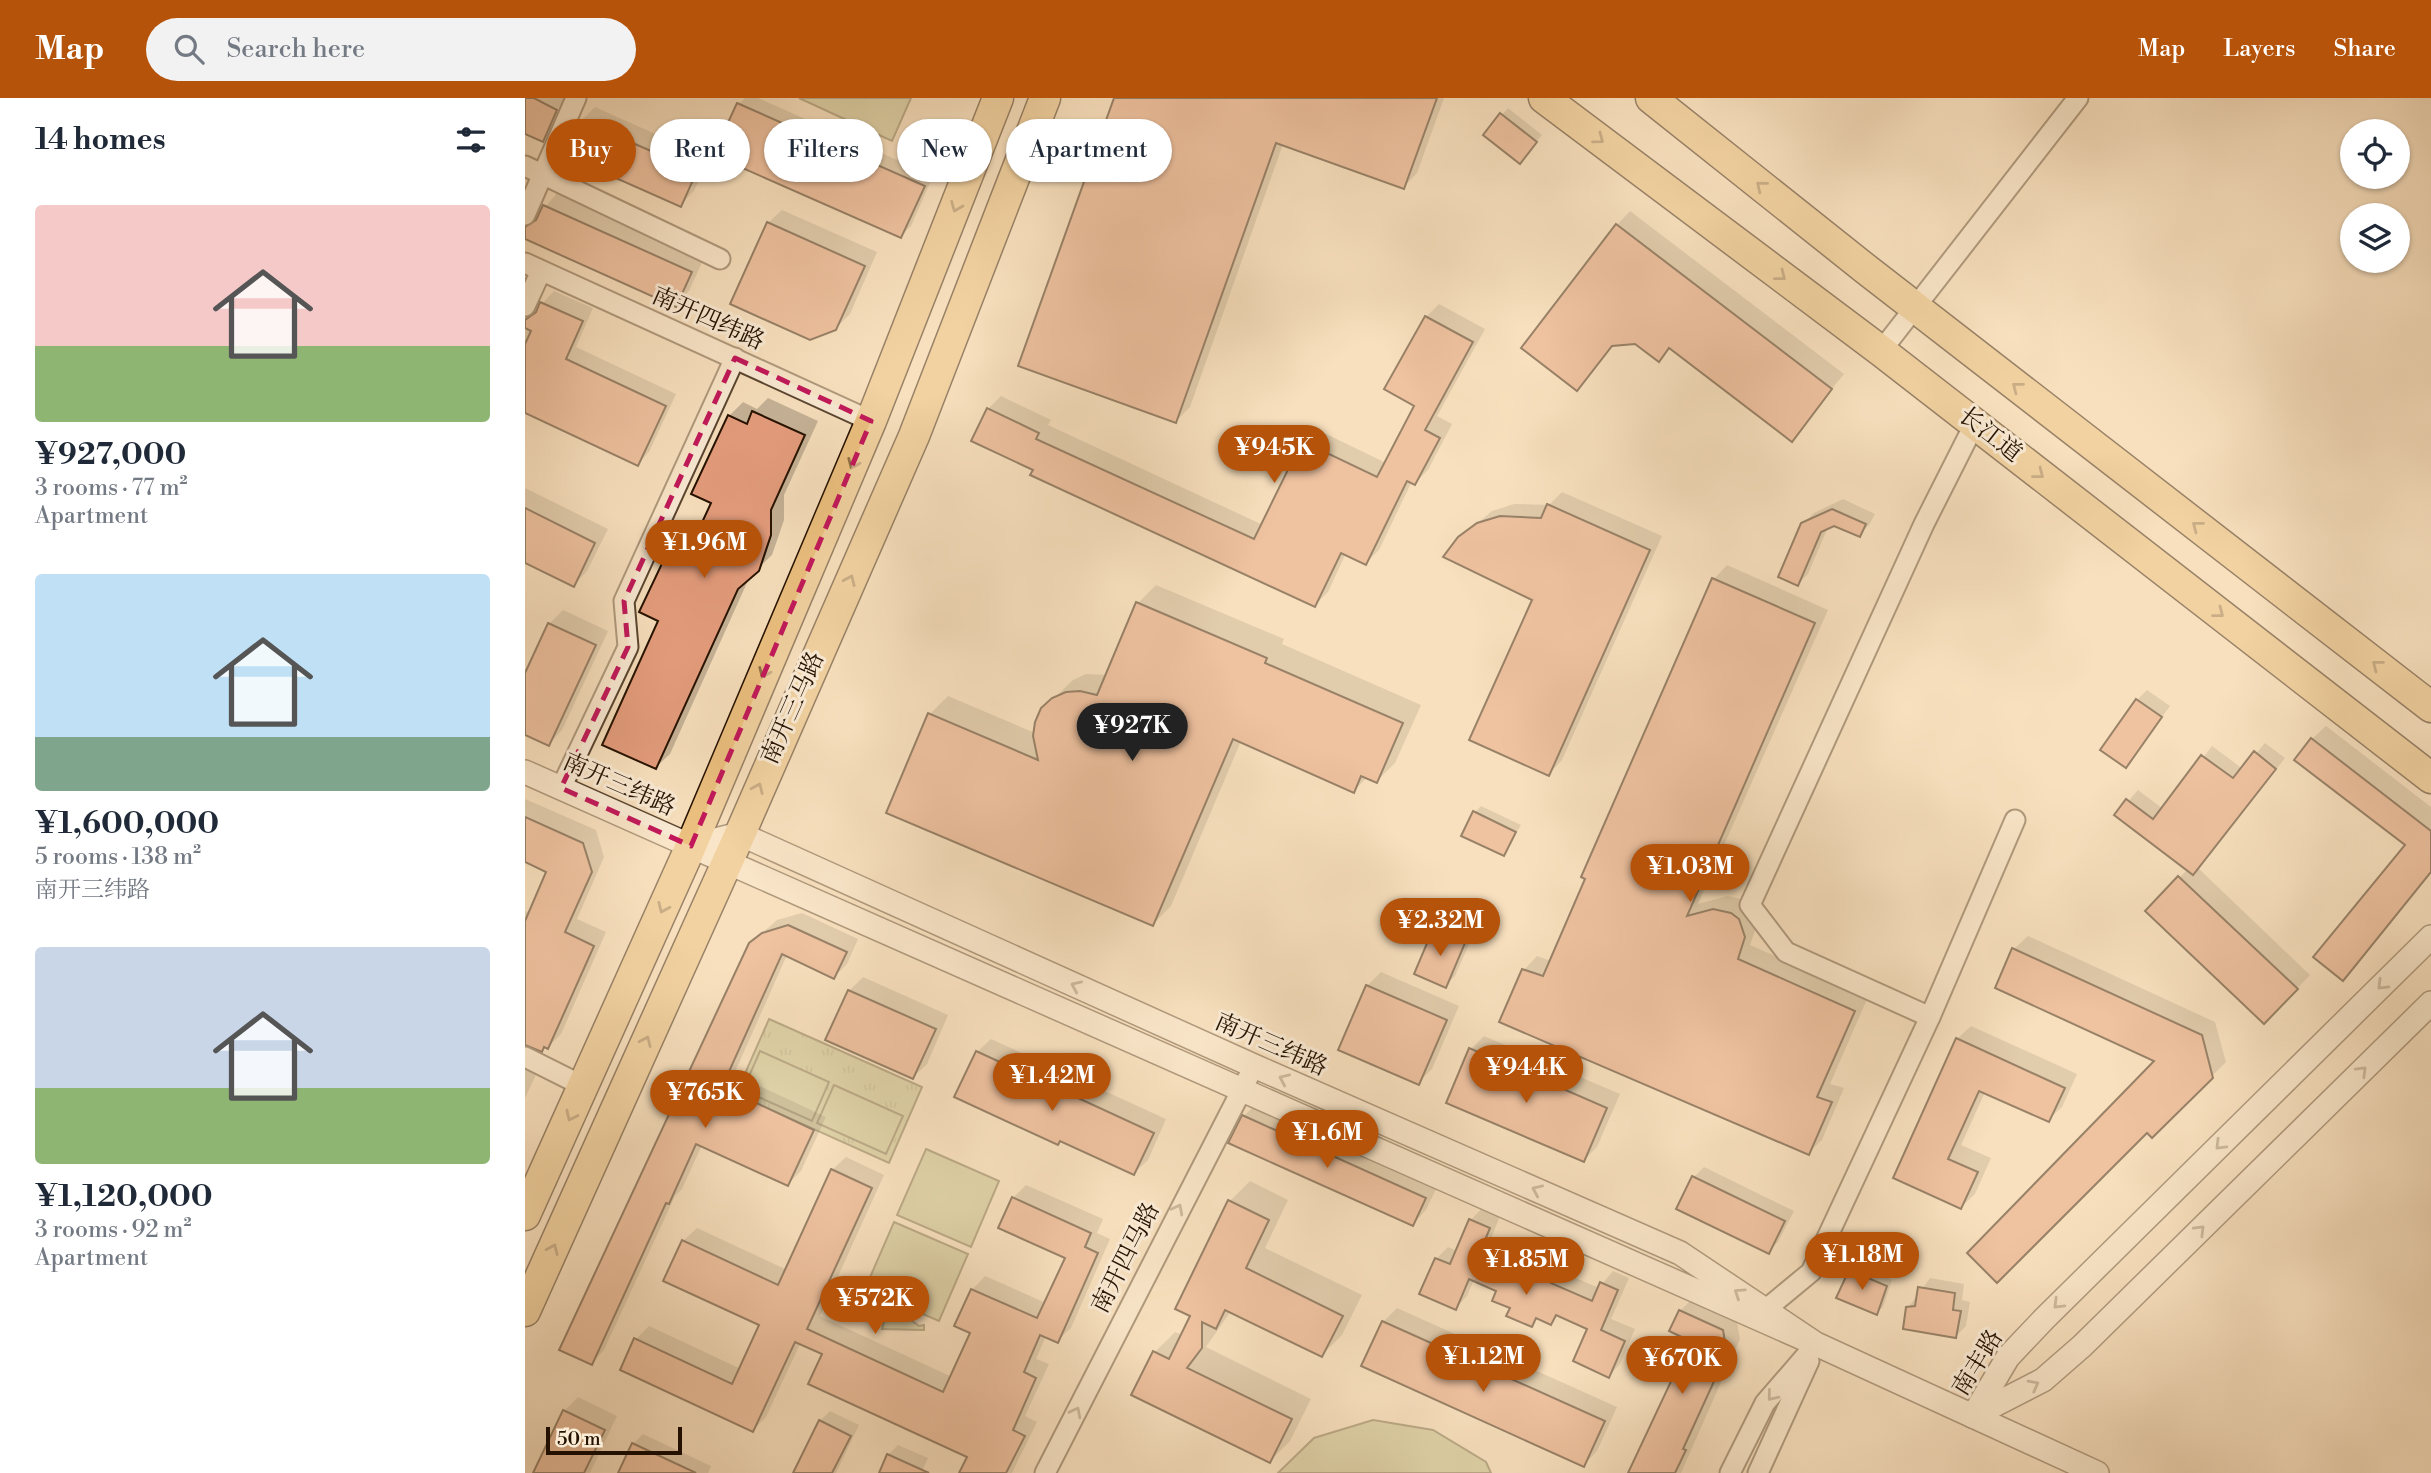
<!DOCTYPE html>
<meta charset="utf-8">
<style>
:root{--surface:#fff;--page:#f2f2f3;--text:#1f2937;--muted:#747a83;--accent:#b45309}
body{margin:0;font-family:"Libre Bodoni","Noto Serif SC",serif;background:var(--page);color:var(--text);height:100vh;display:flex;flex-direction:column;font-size:26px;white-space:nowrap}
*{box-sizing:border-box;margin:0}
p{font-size:23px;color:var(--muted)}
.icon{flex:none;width:38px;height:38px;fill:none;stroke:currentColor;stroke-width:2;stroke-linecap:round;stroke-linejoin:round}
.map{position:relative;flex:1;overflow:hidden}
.sheet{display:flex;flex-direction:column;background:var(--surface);width:525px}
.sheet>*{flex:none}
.banner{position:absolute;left:21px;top:21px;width:665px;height:63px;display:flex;gap:14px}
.tools{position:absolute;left:1815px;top:21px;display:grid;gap:14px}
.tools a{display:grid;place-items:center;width:70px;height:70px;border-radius:50%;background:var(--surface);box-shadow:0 2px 5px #0004;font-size:35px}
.scale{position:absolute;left:21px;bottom:18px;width:136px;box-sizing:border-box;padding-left:7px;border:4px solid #251100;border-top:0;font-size:19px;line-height:24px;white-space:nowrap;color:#251100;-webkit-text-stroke:5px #faebd5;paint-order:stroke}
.price{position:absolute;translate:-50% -60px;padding:0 16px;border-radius:24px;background:var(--accent);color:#fff;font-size:23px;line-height:46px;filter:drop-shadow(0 2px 4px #0008)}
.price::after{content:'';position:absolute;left:50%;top:42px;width:21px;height:16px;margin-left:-10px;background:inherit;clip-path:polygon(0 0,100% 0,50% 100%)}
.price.selected{background:#222;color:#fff}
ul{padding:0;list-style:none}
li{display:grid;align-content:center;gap:14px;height:371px;padding:0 35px}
li span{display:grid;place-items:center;height:217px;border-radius:7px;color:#555}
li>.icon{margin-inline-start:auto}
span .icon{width:126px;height:126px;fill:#fffc;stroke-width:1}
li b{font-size:30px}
h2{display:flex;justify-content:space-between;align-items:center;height:84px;padding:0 35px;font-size:30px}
.pill{padding:0 24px;border-radius:32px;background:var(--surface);box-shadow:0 2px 5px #0004;font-size:24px;line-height:63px}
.pill.selected{background:var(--accent);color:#fff}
header{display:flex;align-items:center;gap:42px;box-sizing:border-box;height:98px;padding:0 35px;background:var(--accent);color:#fff}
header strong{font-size:33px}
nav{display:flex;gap:38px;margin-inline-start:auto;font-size:24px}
.search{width:490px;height:63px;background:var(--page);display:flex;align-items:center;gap:18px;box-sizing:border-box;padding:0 24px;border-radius:38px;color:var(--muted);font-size:26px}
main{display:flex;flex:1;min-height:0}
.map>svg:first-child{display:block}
.grass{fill:url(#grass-tufts);stroke:#746947;stroke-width:2}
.garden{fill:#c2c18e;stroke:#746947;stroke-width:2}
.shadow{fill:#0003}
.building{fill:#e59d7d;stroke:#251100;stroke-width:2}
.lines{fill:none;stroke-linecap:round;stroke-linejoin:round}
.minor-casing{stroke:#5a4530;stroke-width:23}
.tertiary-casing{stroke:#5a4530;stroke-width:26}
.primary-casing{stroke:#251100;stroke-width:33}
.minor{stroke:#faebd5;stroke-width:19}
.tertiary{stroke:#faebd5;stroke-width:23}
.primary{stroke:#ecc07f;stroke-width:30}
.oneway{stroke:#927146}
.oneway2{stroke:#9a8975}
.marked{fill:none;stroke:#c2185b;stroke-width:5;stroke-dasharray:14 9;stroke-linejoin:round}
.labels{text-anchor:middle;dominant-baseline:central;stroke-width:6;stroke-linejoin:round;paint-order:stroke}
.street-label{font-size:24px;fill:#251100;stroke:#faebd5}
</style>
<header>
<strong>Map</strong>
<div class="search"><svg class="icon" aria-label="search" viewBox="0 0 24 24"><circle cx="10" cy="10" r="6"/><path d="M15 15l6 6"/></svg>Search here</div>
<nav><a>Map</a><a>Layers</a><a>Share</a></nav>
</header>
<main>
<section class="sheet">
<h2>14 homes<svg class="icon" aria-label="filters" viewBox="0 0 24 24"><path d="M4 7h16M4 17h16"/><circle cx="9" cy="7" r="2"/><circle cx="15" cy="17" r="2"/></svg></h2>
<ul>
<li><span style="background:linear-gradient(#f6c9c9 65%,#8fb573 0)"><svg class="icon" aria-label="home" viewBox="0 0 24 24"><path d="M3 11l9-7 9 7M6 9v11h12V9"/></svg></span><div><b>¥927,000</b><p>3 rooms · 77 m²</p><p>Apartment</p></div></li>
<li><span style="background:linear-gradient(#bfe0f5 75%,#7fa58c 0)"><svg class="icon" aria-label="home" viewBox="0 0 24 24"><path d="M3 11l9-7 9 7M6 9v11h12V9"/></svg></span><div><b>¥1,600,000</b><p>5 rooms · 138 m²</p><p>南开三纬路</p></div></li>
<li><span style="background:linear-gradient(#c9d6e8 65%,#8fb573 0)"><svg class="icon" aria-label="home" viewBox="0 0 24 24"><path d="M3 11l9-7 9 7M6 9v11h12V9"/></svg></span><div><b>¥1,120,000</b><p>3 rooms · 92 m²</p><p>Apartment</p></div></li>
</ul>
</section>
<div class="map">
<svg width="1906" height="1375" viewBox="0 0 1906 1375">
<defs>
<pattern id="grass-tufts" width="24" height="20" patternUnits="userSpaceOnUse" patternTransform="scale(1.75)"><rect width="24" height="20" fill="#c2c18e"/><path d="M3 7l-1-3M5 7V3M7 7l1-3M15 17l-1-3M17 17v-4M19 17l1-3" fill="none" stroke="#a7a579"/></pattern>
</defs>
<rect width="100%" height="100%" fill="#f8e0be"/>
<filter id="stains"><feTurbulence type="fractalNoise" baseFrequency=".00286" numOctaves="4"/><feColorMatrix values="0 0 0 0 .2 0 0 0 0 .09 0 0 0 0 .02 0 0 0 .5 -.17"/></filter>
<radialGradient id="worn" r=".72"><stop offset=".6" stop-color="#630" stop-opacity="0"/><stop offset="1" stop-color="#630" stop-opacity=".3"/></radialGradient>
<path class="grass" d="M244,921L397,989L364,1065L211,996Z"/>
<g class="garden">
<path d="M274,0H386L367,43Z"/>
<path d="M235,953L304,984L287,1023L218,992Z"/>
<path d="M309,987L378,1018L361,1056L292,1025Z"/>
<path d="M401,1051L474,1083L446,1149L372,1117Z"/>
<path d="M369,1124L443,1156L414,1223L340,1191Z"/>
<path d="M364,1206L394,1228L399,1227V1232L357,1231Z"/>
<path d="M848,1322L908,1332L961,1364L966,1375H753L789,1340Z"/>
</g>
<g class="shadow">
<path d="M0,0H44L32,29L18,42L0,34Z"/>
<path d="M220,0H233L408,78L386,128L376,138L214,6Z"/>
<path d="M591,0H919L892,75L879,89L758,46L665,309L651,323Z"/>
<path d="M70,9L184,60L169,93L155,107L56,23Z"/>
<path d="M983,10L1017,37L1001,57L960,36Z"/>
<path d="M33,94L179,160L164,193L151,207L0,139L2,130Z"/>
<path d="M257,112L352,154L325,216L310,231L243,125Z"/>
<path d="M1105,113L1319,276L1266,341L1146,250L1134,262L1111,244L1090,246L1052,291L1092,127Z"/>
<path d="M29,193L68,210L51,249L151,296L124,354L112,366L0,313V198L8,208L16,207Z"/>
<path d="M914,206L960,231L912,318L927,326L903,372L890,385L887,383L854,452L841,465L821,455L803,494L790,507L510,371L463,311L476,298L526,322L523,327L738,427L778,344L791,331L861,365L892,307L901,219Z"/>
<path d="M243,300L293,323L259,397V422L247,457L225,478L145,656L131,669L135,522L116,513L152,437L166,423L177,428L188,404L204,318L218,304L232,311Z"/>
<path d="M0,390L83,431L62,473L49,487L0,463Z"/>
<path d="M1037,394L1137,438L1037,662L1024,676L1009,501L934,441L967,413L989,406L1024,407Z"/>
<path d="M1318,401L1350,416L1344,427L1334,437L1309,426L1303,429L1283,476L1273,486L1278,426L1289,415Z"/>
<path d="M1202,467L1303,512L1173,806L1203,798L1220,802L1233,824L1225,847L1343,899L1305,986L1319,990L1297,1042L1283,1055L977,923L999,872L1012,858L1026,863L1189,481Z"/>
<path d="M631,487L759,541L757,546L896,607L870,665L852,683L842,679L829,693L716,643L646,808L628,826L405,616L423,598L510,635L518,611L548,582L561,576L582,577L613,505Z"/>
<path d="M38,512L83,533L37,632L24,646L0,635V579L24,526Z"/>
<path d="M1622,592L1645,608L1601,668L1612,602Z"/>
<path d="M1801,628L1906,709V775L1818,881L1882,746L1787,641Z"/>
<path d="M1740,645L1760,660L1673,770L1785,877L1753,911L1622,813L1663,771L1592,716L1613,692L1638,711L1687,648L1718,671Z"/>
<path d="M0,701L71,732L79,759L52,821L81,834L36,936L23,949L2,946L3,953L18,962L0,1000V813L5,815L24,773L0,762Z"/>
<path d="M956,708L996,727L978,756L950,714Z"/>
<path d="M277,815L333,841L322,866L309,879L262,857L209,976L301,1019L276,1073L263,1086L177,1047L157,1091L150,1098L79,1252L67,1265L225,846L252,822Z"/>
<path d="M920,822L949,835L930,878L920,888L910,832Z"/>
<path d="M1503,838L1690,924L1701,964L1627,1038L1632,962L1489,851Z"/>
<path d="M856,874L934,908L907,971L893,985L842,888Z"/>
<path d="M338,879L423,917L402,966L388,979L324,893Z"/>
<path d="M1446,928L1552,976L1537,1009L1523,1022L1460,994L1436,1047L1466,1060L1450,1096L1436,1109L1370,1079L1432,941Z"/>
<path d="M959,938L1095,996L1072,1049L1059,1062L946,951Z"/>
<path d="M466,941L641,1021L623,1062L609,1075L452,954Z"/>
<path d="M732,1005L913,1087L901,1112L888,1126L719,1018Z"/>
<path d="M321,1059L359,1077L295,1218L427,1279L447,1234V1192L460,1178L521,1205L542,1159L488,1100L501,1087L578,1121L572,1135L585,1141L546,1230L532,1243L521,1238L511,1261L524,1266L500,1318L512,1324L487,1375H436L444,1358L299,1255L276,1244L241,1319L228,1332L111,1241L124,1228L216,1271L236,1226L158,1143L172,1130L262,1172L307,1072Z"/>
<path d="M1179,1069L1269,1113L1253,1144L1243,1154L1169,1079Z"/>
<path d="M725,1083L763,1102L740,1150L837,1197L817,1237L797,1257L706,1213L681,1249L786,1301L765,1343L745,1363L630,1254L650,1234L658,1237L668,1217L705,1103Z"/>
<path d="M957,1110L975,1118L965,1143L1074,1190L1088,1173L1104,1180L1086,1221L1110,1231L1095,1266L1084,1278L1064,1230L1034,1217L1026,1225L1014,1220L1006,1227L973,1192L949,1182L942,1198L931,1210L911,1161L923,1149L932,1153L946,1122Z"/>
<path d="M1332,1166L1367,1182L1358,1209L1351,1215L1325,1173Z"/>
<path d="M1405,1180L1439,1186L1437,1202L1445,1204L1441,1228L1431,1238L1383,1210Z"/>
<path d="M1169,1199L1211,1219L1215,1241L1156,1375H1104L1167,1242L1155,1213Z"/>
<path d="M872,1210L1092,1309L1072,1353L1059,1367L839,1267L858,1224Z"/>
<path d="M53,1299L92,1318L65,1375H10L39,1313Z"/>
<path d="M305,1313L334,1327L311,1375H270L295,1323Z"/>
<path d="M118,1336L186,1368L183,1375H95L108,1346Z"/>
<path d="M373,1347L403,1360L396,1375H356L363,1357Z"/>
</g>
<g class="building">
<path d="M0,0H9L32,12L18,44L0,36Z"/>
<path d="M589,0H912L879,91L751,45L651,325L493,268Z"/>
<path d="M212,5L400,88L376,140L188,57Z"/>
<path d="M975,15L1012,44L995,66L958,37Z"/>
<path d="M55,22L172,73L156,109L39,57Z"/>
<path d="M18,107L167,174L151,209L0,141V129L11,122Z"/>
<path d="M242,124L340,168L311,232L285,242L205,206Z"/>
<path d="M1091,126L1307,291L1267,344L1144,250L1134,264L1110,246L1087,248L1052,293L996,250Z"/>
<path d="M15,204L58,223L41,261L141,308L113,368L0,315V246L6,233L0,230V222L11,214Z"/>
<path d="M900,218L948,244L900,332L915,340L890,387L882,383L841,467L816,455L790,509L505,377L508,372L446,343L462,310L514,335L511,341L729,441L777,343L852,379L889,308L859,291Z"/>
<path d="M227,313L280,337L246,412V437L234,473L213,491L131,671L77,647L133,523L114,514L151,436L168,444L186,405L166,396L203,317L222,326Z"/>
<path d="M1022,406L1125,452L1024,678L944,642L1007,502L918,459L933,439L952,425L975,418L1016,420Z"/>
<path d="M0,410L70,445L49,489L0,465Z"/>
<path d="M1307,411L1341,426L1335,439L1309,428L1296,434L1273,488L1253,479L1276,425Z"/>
<path d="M1187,480L1290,525L1162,818L1188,811L1206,815L1214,821L1220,839L1213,861L1330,913L1292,999L1307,1004L1284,1057L974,924L997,871L1018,878L1060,781L1056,779Z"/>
<path d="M611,504L742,560L740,565L878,625L852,685L836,678L829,695L708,641L628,828L361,715L403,615L513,662L508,638L510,624L516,610L527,600L541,594L555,593L572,597Z"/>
<path d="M23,525L71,547L24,648L0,637V575Z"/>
<path d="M1611,601L1637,619L1601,670L1575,652Z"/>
<path d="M1786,640L1906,733V774L1818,883L1788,859L1880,747L1769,662Z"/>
<path d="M1729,653L1751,671L1668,777L1589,717L1601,701L1628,721L1676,657L1708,680Z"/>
<path d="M948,713L991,734L979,758L936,738Z"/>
<path d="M0,719L58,745L67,774L40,834L69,848L23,951L19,949L17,954L0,947V823L21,774L0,764Z"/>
<path d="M1653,778L1773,891L1739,926L1620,813Z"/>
<path d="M263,827L322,854L309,881L257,856L197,989L289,1032L263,1088L171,1046L144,1106L141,1105L67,1267L34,1252L224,845L237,835Z"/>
<path d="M908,831L940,845L921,890L889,876Z"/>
<path d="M1487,850L1677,937L1688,980L1627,1040L1622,1035L1472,1185L1442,1155L1629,963L1470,890Z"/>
<path d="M841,887L922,922L894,987L813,952Z"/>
<path d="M323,892L411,931L388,981L300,942Z"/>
<path d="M1431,940L1540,990L1524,1024L1454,993L1423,1061L1453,1074L1436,1111L1368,1080Z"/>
<path d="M944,950L1082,1010L1059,1064L921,1005Z"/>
<path d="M451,953L629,1035L609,1077L535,1043L533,1047L429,999Z"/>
<path d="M717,1017L901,1100L888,1128L703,1045Z"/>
<path d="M306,1071L347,1090L282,1231L418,1294L445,1235L429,1228L446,1191L512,1220L540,1160L473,1130L487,1099L566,1135L560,1149L573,1155L533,1245L515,1237L499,1274L511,1280L488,1332L500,1338L481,1375H434L442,1359L283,1286L297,1256L270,1244L228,1334L95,1272L109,1240L207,1286L234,1227L138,1183L157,1142L253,1187Z"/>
<path d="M1167,1078L1260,1123L1244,1156L1151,1111Z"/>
<path d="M703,1102L744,1122L721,1170L818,1218L797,1259L700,1212L691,1231L677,1224V1250L662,1270L767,1321L745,1365L606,1297L628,1253L644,1261L665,1218L650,1211Z"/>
<path d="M944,1121L965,1130L955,1154L1067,1203L1075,1184L1093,1192L1076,1232L1100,1243L1084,1280L1048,1263L1062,1231L1031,1217L1026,1227L1011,1220L1007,1229L981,1218L985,1210L967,1203L971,1193L944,1181L931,1212L894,1196L910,1160L925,1166Z"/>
<path d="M1324,1172L1362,1188L1352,1217L1311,1200Z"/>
<path d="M1393,1189L1430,1195L1428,1212L1436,1213L1431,1240L1378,1231L1381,1209L1390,1208Z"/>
<path d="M1154,1212L1198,1232L1202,1255L1158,1351L1161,1352L1150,1375H1103L1165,1243L1144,1233Z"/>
<path d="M857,1223L1080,1323L1059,1369L836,1268Z"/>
<path d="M38,1312L80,1332L59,1375H8Z"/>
<path d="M294,1322L326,1338L307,1375H268Z"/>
<path d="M107,1345L171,1375H93Z"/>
<path d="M362,1356L404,1375H354Z"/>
</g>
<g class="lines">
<g class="minor-casing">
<g id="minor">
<path d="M0,68L195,161"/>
<path d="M0,117L51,0"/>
<path d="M0,165L346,323"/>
<path d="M0,208L16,173"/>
<path d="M1356,253L1553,0"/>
<path d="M36,690L103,549L99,503L210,260"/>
<path d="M1405,919L1261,854L1225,807L1399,426L1450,325"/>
<path d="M0,959L60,989"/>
<path d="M1240,1212L1286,1174L1405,919L1490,722"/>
<path d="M520,1375L729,968"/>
<path d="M1205,1375L1240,1305L1291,1246"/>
<path d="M1233,1375L1284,1263"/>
</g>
</g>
<g class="tertiary-casing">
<g id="tertiary">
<path d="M0,674L166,748"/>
<path d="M1291,1246L1155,1155L729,968L215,736L166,748L1291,1246L1572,1375"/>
<path d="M1448,1318L1483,1259L1519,1221L1906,839"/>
<path d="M1448,1318L1518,1282L1557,1248L1906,905"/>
</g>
</g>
<g class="primary-casing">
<g id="primary">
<path d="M1019,0L1356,253L1906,680"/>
<path d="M1126,0L1342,172L1906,609"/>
<path d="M0,1117L166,748L346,323L473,0"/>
<path d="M0,1213L215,736L389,338L520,0"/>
</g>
</g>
<use href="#minor" class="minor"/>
<use href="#tertiary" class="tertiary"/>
<use href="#primary" class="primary"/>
</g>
<defs><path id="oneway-chevron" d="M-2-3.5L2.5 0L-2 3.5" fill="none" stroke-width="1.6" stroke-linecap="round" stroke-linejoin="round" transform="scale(1.75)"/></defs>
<g class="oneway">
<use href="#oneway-chevron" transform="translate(1074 41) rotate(37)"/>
<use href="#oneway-chevron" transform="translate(1236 88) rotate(-141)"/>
<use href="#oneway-chevron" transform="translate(431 109) rotate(112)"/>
<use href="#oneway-chevron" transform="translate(1256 178) rotate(38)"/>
<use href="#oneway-chevron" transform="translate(1492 289) rotate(-142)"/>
<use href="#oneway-chevron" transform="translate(328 366) rotate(113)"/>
<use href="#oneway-chevron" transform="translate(1514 376) rotate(38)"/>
<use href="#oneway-chevron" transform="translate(1672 428) rotate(-142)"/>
<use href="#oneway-chevron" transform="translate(325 482) rotate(-66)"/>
<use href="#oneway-chevron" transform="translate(1694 515) rotate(38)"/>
<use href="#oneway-chevron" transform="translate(1852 567) rotate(-142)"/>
<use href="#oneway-chevron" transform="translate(239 575) rotate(113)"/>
<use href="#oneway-chevron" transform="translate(233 690) rotate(-66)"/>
<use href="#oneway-chevron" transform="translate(138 810) rotate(114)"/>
<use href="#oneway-chevron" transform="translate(121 943) rotate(-66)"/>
<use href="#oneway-chevron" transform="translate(46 1018) rotate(115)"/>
<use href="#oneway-chevron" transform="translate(28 1151) rotate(-66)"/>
</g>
<g class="oneway2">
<use href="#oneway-chevron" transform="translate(1857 887) rotate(135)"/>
<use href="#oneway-chevron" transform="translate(551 888) rotate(-156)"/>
<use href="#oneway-chevron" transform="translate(1837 973) rotate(-45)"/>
<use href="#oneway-chevron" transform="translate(759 981) rotate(-156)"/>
<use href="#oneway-chevron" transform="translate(1695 1047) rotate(135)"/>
<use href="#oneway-chevron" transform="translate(1012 1092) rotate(-156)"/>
<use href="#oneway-chevron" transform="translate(653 1111) rotate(-62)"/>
<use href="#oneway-chevron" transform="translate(1675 1132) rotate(-45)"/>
<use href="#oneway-chevron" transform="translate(1214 1195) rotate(-146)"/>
<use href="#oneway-chevron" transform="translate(1533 1206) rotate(135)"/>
<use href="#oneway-chevron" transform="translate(1509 1287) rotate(-28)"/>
<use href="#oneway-chevron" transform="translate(1247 1298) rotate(129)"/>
<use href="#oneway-chevron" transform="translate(551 1314) rotate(-63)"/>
</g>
<path d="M0 0H1906V1375H0ZM210,260L346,323L166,748L36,690L103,549L99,503Z" fill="#f8e0be" fill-opacity=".55" fill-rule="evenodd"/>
<path class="marked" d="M210,260L346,323L166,748L36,690L103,549L99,503Z"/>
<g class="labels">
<g class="street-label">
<text transform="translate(183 221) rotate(24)">南开四纬路</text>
<text transform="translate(1465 337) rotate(38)">长江道</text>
<text transform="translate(268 610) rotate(-66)">南开三马路</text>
<text transform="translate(94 687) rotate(24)">南开三纬路</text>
<text transform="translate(746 947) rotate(24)">南开三纬路</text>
<text transform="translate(601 1160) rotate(-63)">南开四马路</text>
<text transform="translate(1453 1265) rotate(-58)">南丰路</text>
</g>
</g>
<rect width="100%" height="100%" filter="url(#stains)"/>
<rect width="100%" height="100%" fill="url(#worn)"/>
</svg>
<div class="tools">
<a><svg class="icon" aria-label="locate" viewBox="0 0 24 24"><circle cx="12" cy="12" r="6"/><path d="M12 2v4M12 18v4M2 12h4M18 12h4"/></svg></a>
<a><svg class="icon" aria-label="layers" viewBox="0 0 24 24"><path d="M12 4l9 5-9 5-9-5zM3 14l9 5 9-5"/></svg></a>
</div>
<div class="scale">50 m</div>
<b class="price" style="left:749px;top:387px">¥945K</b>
<b class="price" style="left:179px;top:482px">¥1.96M</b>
<b class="price selected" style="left:607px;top:665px">¥927K</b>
<b class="price" style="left:1165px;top:806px">¥1.03M</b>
<b class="price" style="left:915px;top:860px">¥2.32M</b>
<b class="price" style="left:1001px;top:1007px">¥944K</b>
<b class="price" style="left:527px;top:1015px">¥1.42M</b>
<b class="price" style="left:180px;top:1032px">¥765K</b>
<b class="price" style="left:802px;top:1072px">¥1.6M</b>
<b class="price" style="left:1337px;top:1194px">¥1.18M</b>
<b class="price" style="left:1001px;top:1199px">¥1.85M</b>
<b class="price" style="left:350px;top:1238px">¥572K</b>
<b class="price" style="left:958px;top:1296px">¥1.12M</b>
<b class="price" style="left:1157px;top:1298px">¥670K</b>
<div class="banner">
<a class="pill selected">Buy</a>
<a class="pill">Rent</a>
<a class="pill">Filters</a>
<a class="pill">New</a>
<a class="pill">Apartment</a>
</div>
</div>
</main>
